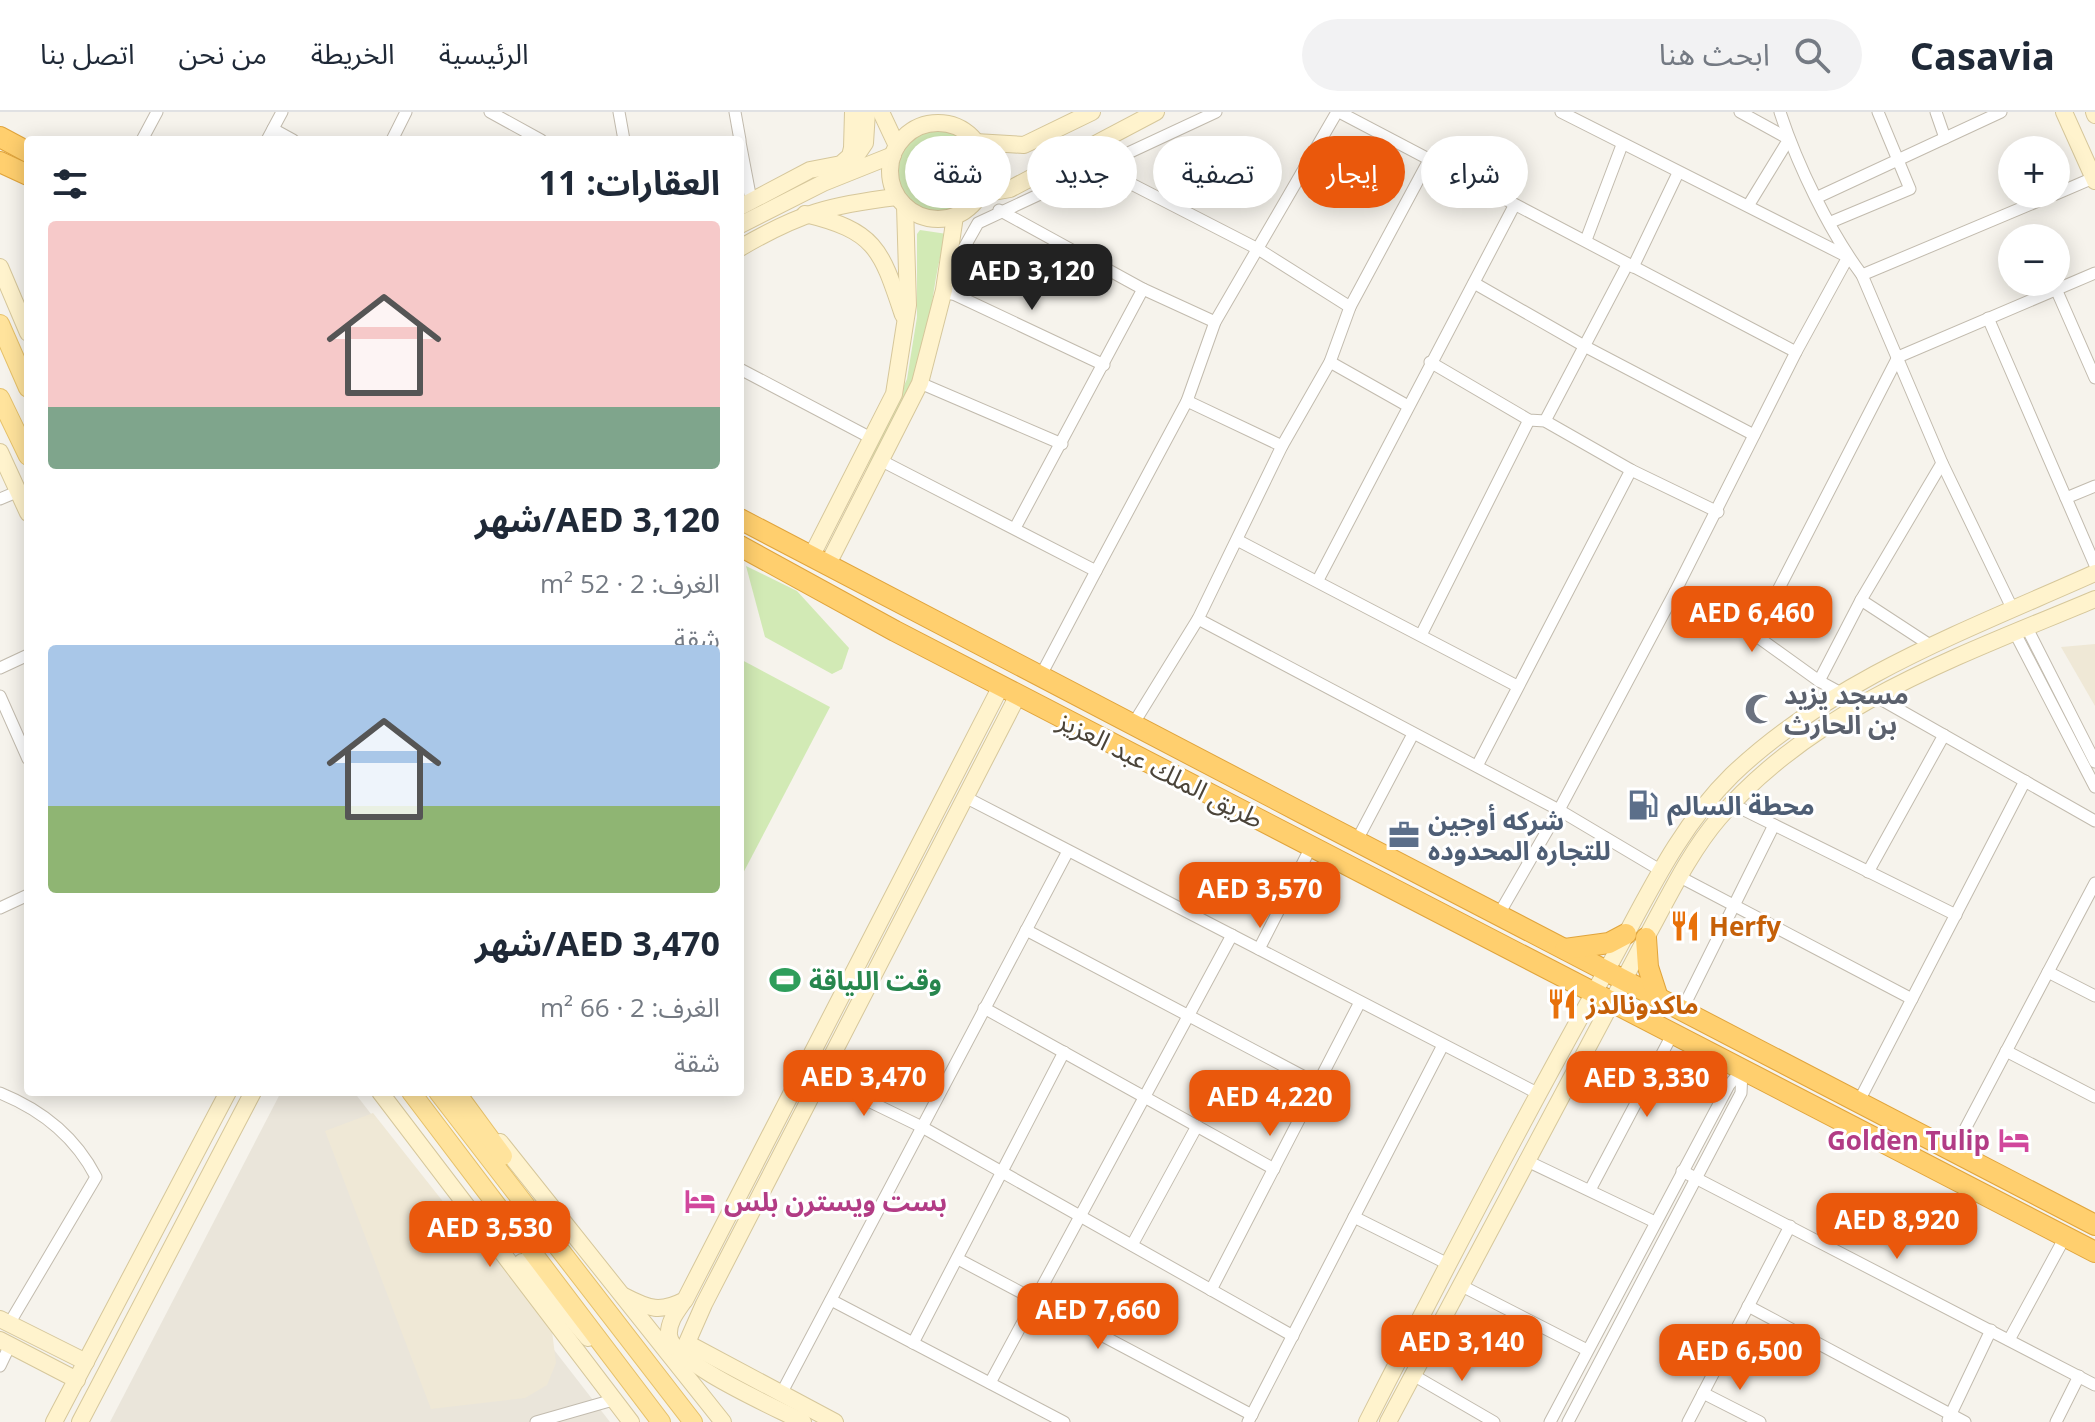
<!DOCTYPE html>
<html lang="ar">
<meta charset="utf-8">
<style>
:root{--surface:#fff;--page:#f2f2f3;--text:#1f2937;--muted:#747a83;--line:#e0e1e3;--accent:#ea580c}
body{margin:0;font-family:"Open Sans","Noto Sans Arabic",sans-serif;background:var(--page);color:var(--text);direction:rtl;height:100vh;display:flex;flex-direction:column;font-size:30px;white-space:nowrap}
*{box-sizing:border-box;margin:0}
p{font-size:26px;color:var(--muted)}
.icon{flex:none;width:44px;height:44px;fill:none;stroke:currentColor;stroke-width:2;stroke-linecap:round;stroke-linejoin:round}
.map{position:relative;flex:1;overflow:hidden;direction:ltr}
.details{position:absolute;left:24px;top:24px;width:720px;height:960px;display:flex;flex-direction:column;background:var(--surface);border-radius:8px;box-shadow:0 4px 20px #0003;direction:rtl}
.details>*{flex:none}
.hud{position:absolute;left:768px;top:24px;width:760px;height:72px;direction:rtl;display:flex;gap:16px}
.tools{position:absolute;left:1998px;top:24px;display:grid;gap:16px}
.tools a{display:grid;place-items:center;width:72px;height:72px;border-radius:50%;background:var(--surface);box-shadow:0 4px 20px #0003;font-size:40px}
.price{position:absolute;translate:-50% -68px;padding:0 18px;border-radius:16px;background:var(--accent);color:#fff;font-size:26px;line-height:52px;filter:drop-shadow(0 2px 4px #0008)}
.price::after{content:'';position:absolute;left:50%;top:48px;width:24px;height:18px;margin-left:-12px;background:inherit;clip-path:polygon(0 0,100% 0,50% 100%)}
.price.active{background:#222;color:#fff}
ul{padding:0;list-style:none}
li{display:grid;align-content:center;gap:16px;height:424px;padding:0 24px}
li span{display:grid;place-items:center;height:248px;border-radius:8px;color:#555}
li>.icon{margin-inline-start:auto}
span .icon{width:144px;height:144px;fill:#fffc;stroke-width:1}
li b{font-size:34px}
h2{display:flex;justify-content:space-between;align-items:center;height:96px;padding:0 24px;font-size:34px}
.chip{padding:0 28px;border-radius:36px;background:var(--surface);box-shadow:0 4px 20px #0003;font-size:28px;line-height:72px}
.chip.active{background:var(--accent);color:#fff}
header{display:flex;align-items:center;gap:48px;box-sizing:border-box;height:112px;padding:0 40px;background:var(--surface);border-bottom:2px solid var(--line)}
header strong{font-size:38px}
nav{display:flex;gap:44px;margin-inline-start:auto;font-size:28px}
.search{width:560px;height:72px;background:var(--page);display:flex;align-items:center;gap:20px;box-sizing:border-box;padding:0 28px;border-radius:44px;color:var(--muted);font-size:30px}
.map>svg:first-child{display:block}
.residential{fill:#eae5da}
.education{fill:#efe8d6}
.green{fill:#d2eab5}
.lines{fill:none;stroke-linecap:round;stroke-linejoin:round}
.street-casing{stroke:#c2bbae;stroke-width:13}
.secondary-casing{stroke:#d6c79b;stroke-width:18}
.primary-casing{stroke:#e6c16a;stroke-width:20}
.highway-casing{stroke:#e0a43c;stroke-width:22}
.street{stroke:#fff;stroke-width:11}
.secondary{stroke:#fff3cd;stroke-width:16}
.primary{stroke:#ffe39c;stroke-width:18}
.highway{stroke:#ffcf6e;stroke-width:20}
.labels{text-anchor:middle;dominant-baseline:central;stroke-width:6;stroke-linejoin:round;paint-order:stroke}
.worship-label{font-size:26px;font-weight:bold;fill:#5b616d;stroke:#fff;text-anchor:start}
.street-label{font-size:26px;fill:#4b4439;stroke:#fff}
.service-label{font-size:26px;font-weight:bold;fill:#4e5e75;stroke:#fff;text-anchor:start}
.food-label{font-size:26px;font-weight:bold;fill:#c56008;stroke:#fff;text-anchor:start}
.leisure-label{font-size:26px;font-weight:bold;fill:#27864d;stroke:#fff;text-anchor:start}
.hotel-label{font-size:26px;font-weight:bold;fill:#b23c85;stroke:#fff;text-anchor:end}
</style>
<header>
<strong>Casavia</strong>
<div class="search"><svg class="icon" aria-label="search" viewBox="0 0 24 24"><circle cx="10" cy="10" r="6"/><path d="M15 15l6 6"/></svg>ابحث هنا</div>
<nav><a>الرئيسية</a><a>الخريطة</a><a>من نحن</a><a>اتصل بنا</a></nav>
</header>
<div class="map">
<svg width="2095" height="1310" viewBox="0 0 2095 1310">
<rect width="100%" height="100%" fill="#f6f3ec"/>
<path class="residential" d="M281,980H354L610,1310H110Z"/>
<g class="education">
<path d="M2095,532V594L2061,535Z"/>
<path d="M373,1001L471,1125L482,1122L551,1211L556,1251L547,1273L525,1286L431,1297L325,1019Z"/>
</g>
<g class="green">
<circle cx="938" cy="59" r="41"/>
<path d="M920,118L947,122C932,163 933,208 921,249C909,288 887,326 868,361L865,360L907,267L917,205V122Z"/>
<path d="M746,454L797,479L849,536L842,557L832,562L765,525Z"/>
<path d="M740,547L830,595L740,767Z"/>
</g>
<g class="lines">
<g class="street-casing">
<g id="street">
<path d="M490,0L541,28"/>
<path d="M619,0L624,28"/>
<path d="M735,0L740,28"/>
<path d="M1339,0L1796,240"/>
<path d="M1740,0L1789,27L1748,94"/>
<path d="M1780,0C1797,52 1829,119 1862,163L1942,351L2013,498"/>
<path d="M1936,0L1945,26"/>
<path d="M273,17L293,28"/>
<path d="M142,28L157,0"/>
<path d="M267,28L282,0"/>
<path d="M392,28L406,0"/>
<path d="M740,30L751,88"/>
<path d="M1077,44L1258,137L1350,195"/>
<path d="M2056,82L2093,66"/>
<path d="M1818,85L2001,0"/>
<path d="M999,98L1143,177L1215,210"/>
<path d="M1831,110L1910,77L1878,0"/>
<path d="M1586,128L1622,33"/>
<path d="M1633,155L1678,61"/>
<path d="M1862,163L2055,82"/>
<path d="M1474,171L1586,235L1754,323"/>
<path d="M2056,177L2095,266"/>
<path d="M945,178L1104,253"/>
<path d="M951,182L960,143L978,111L1216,0"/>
<path d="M1988,206L2095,453"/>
<path d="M1330,250L1408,294"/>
<path d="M1430,250L1529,308L1545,309L1631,358L1718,400"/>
<path d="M740,257L871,326"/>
<path d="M920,271L1062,332"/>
<path d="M1187,289L1282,334"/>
<path d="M1545,309L1627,153"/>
<path d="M882,349L1096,459L1187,289L1215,210L1337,0"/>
<path d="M2066,386L2095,374"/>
<path d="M0,387L19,379"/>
<path d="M1015,416L1143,177"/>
<path d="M1237,428L1517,574"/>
<path d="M1318,468L1514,94"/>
<path d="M1675,480L1755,523L1819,569L1841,581"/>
<path d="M1861,488L1933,535"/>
<path d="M1198,507L1559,698L1660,758"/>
<path d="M2027,516L2095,650"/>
<path d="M1422,521L1529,308"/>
<path d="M2015,521L2095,675"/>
<path d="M1755,523L1898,245L2095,161"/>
<path d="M0,556L28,543"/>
<path d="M1040,565L1096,459"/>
<path d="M1819,569L1861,488L1942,351"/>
<path d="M0,584L28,647"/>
<path d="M1875,584L2095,709"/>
<path d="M1132,614L1198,507L1282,334L1330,250L1350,195L1429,48"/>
<path d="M1477,654L1631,358"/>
<path d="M965,685L1539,982"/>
<path d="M1734,693L1956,803"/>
<path d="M1356,730L1413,622"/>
<path d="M1868,760L1944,623"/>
<path d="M1680,765L1912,887"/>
<path d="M0,796L28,783"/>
<path d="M1499,802L1559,698L1675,480L1796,240L1848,145L1561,0"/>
<path d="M1026,818L1318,972"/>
<path d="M1259,837L1311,735"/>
<path d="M2048,860L2095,884"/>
<path d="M984,896L1274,1057"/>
<path d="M1683,896L1774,713"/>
<path d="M2006,939L2095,985"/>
<path d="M821,966L922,1015L1293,1224"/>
<path d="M0,981C42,998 75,1024 96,1065L9,1212"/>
<path d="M1859,989L2025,669"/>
<path d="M1954,1038L2095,771"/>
<path d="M1525,1048L1655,1110"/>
<path d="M1682,1059L2095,1273"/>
<path d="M1590,1078L1673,921"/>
<path d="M1354,1105L1448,1152"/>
<path d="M1132,1133L1197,1014"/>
<path d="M958,1147L1252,1303"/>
<path d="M1460,1173L1587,1238"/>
<path d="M1211,1178L1360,890"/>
<path d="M831,1188L1064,1310"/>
<path d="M1748,1194L1965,1310"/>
<path d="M2009,1228L2065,1125"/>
<path d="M913,1231L1064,940"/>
<path d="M0,1254L10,1233"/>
<path d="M1413,1263L1494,1310"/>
<path d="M990,1271L1232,823"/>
<path d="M1703,1281L1760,1310"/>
<path d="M781,1282L1068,739"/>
<path d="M1948,1308L1991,1218"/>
<path d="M536,1310L613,1288"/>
<path d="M1248,1310L1443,933"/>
<path d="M1550,1310L1729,973L1742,958"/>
<path d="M1568,1310L1741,981L1742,958"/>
<path d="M1688,1310L1790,1114"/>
<path d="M2056,1310L2079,1264"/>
</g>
</g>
<g class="secondary-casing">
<g id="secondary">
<path d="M881,0L897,34"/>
<path d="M2064,0L2095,69"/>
<path d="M2094,0L2095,3"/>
<circle cx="938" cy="59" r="48"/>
<path d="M975,30L1024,33L1092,0"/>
<path d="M852,50L865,31L867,0"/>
<path d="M982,82L1010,77L1156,0"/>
<path d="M740,95L810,58L841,52L850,44L852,36L853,0"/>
<path d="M805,102C876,119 881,137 903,203"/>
<path d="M740,113L823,71L893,43"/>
<path d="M740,136C800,101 829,93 897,85"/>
<path d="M0,155L28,221"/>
<path d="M0,340L28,401"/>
<path d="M811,445L894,282L908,193L905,94"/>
<path d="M827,454L920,271L944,178L955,104"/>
<path d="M380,980L631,1310"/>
<path d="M500,1030L723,1310"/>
<path d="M522,1150L588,1226"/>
<path d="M624,1184C649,1197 660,1201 685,1188L1001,574"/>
<path d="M684,1189C677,1199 668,1210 669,1223C672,1251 777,1296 803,1310"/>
<path d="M0,1207L86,1250"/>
<path d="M0,1228L77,1268"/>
<path d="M687,1231L835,1310"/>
<path d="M678,1251L704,1192L1018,583"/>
<path d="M54,1310L228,980"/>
<path d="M80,1310L253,980"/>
<path d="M1367,1310C1444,1159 1522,1008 1605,861C1644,792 1675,719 1732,663C1832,567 1970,517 2095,461"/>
<path d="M1388,1310L1646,826C1668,786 1689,741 1719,706C1816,593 1962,543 2095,487"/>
</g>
</g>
<g class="primary-casing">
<g id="primary">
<path d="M0,212L28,276"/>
<path d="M0,286L28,344"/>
<path d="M411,980L661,1310"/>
<path d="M438,980L693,1310"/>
<path d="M456,980L503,1044"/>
</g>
</g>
<g class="highway-casing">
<g id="highway">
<path d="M0,25L28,40"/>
<path d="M0,50L28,63"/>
<path d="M740,407C1190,646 1644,875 2095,1113"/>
<path d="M740,434L895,519L2095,1140"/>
<path d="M1646,826L1648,855L1658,886"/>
<path d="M1565,837L1609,831L1626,822"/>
</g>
</g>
<use href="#street" class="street"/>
<use href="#secondary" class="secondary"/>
<use href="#primary" class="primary"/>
<use href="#highway" class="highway"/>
</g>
<defs>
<g id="mosque-bare" transform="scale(2.4)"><path d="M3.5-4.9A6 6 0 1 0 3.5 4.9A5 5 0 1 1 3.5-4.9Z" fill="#6b7280" stroke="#fff" stroke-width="2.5" paint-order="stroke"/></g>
<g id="fuel-bare" transform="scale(2.4)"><path d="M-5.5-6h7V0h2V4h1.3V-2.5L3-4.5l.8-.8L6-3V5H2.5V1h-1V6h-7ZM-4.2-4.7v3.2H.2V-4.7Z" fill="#5c6f8a" stroke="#fff" stroke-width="2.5" paint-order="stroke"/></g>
<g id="office-bare" transform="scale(2.4)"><path d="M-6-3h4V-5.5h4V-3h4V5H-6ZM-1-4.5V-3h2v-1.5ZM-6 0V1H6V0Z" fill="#5c6f8a" stroke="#fff" stroke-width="2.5" paint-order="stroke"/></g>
<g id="restaurant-bare" transform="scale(2.4)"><path d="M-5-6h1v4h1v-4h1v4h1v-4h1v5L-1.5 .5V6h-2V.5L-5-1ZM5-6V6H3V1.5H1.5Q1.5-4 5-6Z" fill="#e8710a" stroke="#fff" stroke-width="2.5" paint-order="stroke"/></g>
<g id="stadium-bare" transform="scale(2.4)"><path d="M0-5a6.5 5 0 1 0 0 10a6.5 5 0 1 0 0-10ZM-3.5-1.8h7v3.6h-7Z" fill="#2e9e5b" stroke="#fff" stroke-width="2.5" paint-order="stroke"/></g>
<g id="hotel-bare" transform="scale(2.4)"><path d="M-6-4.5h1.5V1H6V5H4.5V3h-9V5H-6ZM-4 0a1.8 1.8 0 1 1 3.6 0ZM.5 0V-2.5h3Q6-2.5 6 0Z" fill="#d1479c" stroke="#fff" stroke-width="2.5" paint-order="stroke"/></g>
</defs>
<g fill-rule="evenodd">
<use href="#mosque-bare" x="1760" y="597"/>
<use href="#fuel-bare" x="1643" y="693"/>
<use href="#office-bare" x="1404" y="723"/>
<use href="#restaurant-bare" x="1685" y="814"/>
<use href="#stadium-bare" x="785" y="868"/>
<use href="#restaurant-bare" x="1562" y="892"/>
<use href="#hotel-bare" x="2014" y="1028"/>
<use href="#hotel-bare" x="700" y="1089"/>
</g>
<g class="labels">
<g class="worship-label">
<text x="1784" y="582">مسجد يزيد<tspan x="1784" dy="30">بن الحارث</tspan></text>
</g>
<g class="street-label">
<text transform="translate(1161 657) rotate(27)">طريق الملك عبد العزيز</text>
</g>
<g class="service-label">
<text x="1667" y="693">محطة السالم</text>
<text x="1428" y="708">شركه أوجين<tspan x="1428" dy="30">للتجاره المحدوده</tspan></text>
</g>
<g class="food-label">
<text x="1709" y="814">Herfy</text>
<text x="1586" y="892">ماكدونالدز</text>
</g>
<g class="leisure-label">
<text x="809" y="868">وقت اللياقة</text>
</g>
<g class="hotel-label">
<text x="1990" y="1028">Golden Tulip</text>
<text x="724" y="1089" text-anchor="start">بست ويسترن بلس</text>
</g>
</g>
</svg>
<div class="tools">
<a>+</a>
<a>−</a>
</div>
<b class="price active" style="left:1032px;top:200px">AED 3,120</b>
<b class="price" style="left:1752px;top:542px">AED 6,460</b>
<b class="price" style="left:1260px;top:818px">AED 3,570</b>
<b class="price" style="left:864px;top:1006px">AED 3,470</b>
<b class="price" style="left:1647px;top:1007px">AED 3,330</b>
<b class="price" style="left:1270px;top:1026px">AED 4,220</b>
<b class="price" style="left:1897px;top:1149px">AED 8,920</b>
<b class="price" style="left:490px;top:1157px">AED 3,530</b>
<b class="price" style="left:1098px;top:1239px">AED 7,660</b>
<b class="price" style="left:1462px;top:1271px">AED 3,140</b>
<b class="price" style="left:1740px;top:1280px">AED 6,500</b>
<div class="hud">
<a class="chip">شراء</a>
<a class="chip active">إيجار</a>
<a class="chip">تصفية</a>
<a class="chip">جديد</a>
<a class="chip">شقة</a>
</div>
<section class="details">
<h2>العقارات: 11<svg class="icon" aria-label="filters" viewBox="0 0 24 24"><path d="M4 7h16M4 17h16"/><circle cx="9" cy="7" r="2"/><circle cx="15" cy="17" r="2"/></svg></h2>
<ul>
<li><span style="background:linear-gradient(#f6c9c9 75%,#7fa58c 0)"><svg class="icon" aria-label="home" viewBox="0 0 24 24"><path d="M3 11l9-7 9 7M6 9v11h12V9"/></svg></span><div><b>AED 3,120/شهر</b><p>الغرف: 2 · 52 m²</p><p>شقة</p></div></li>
<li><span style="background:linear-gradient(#a9c7e8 65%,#8fb573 0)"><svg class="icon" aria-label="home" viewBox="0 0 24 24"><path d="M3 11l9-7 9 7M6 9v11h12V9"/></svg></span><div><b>AED 3,470/شهر</b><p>الغرف: 2 · 66 m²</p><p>شقة</p></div></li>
</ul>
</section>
</div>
